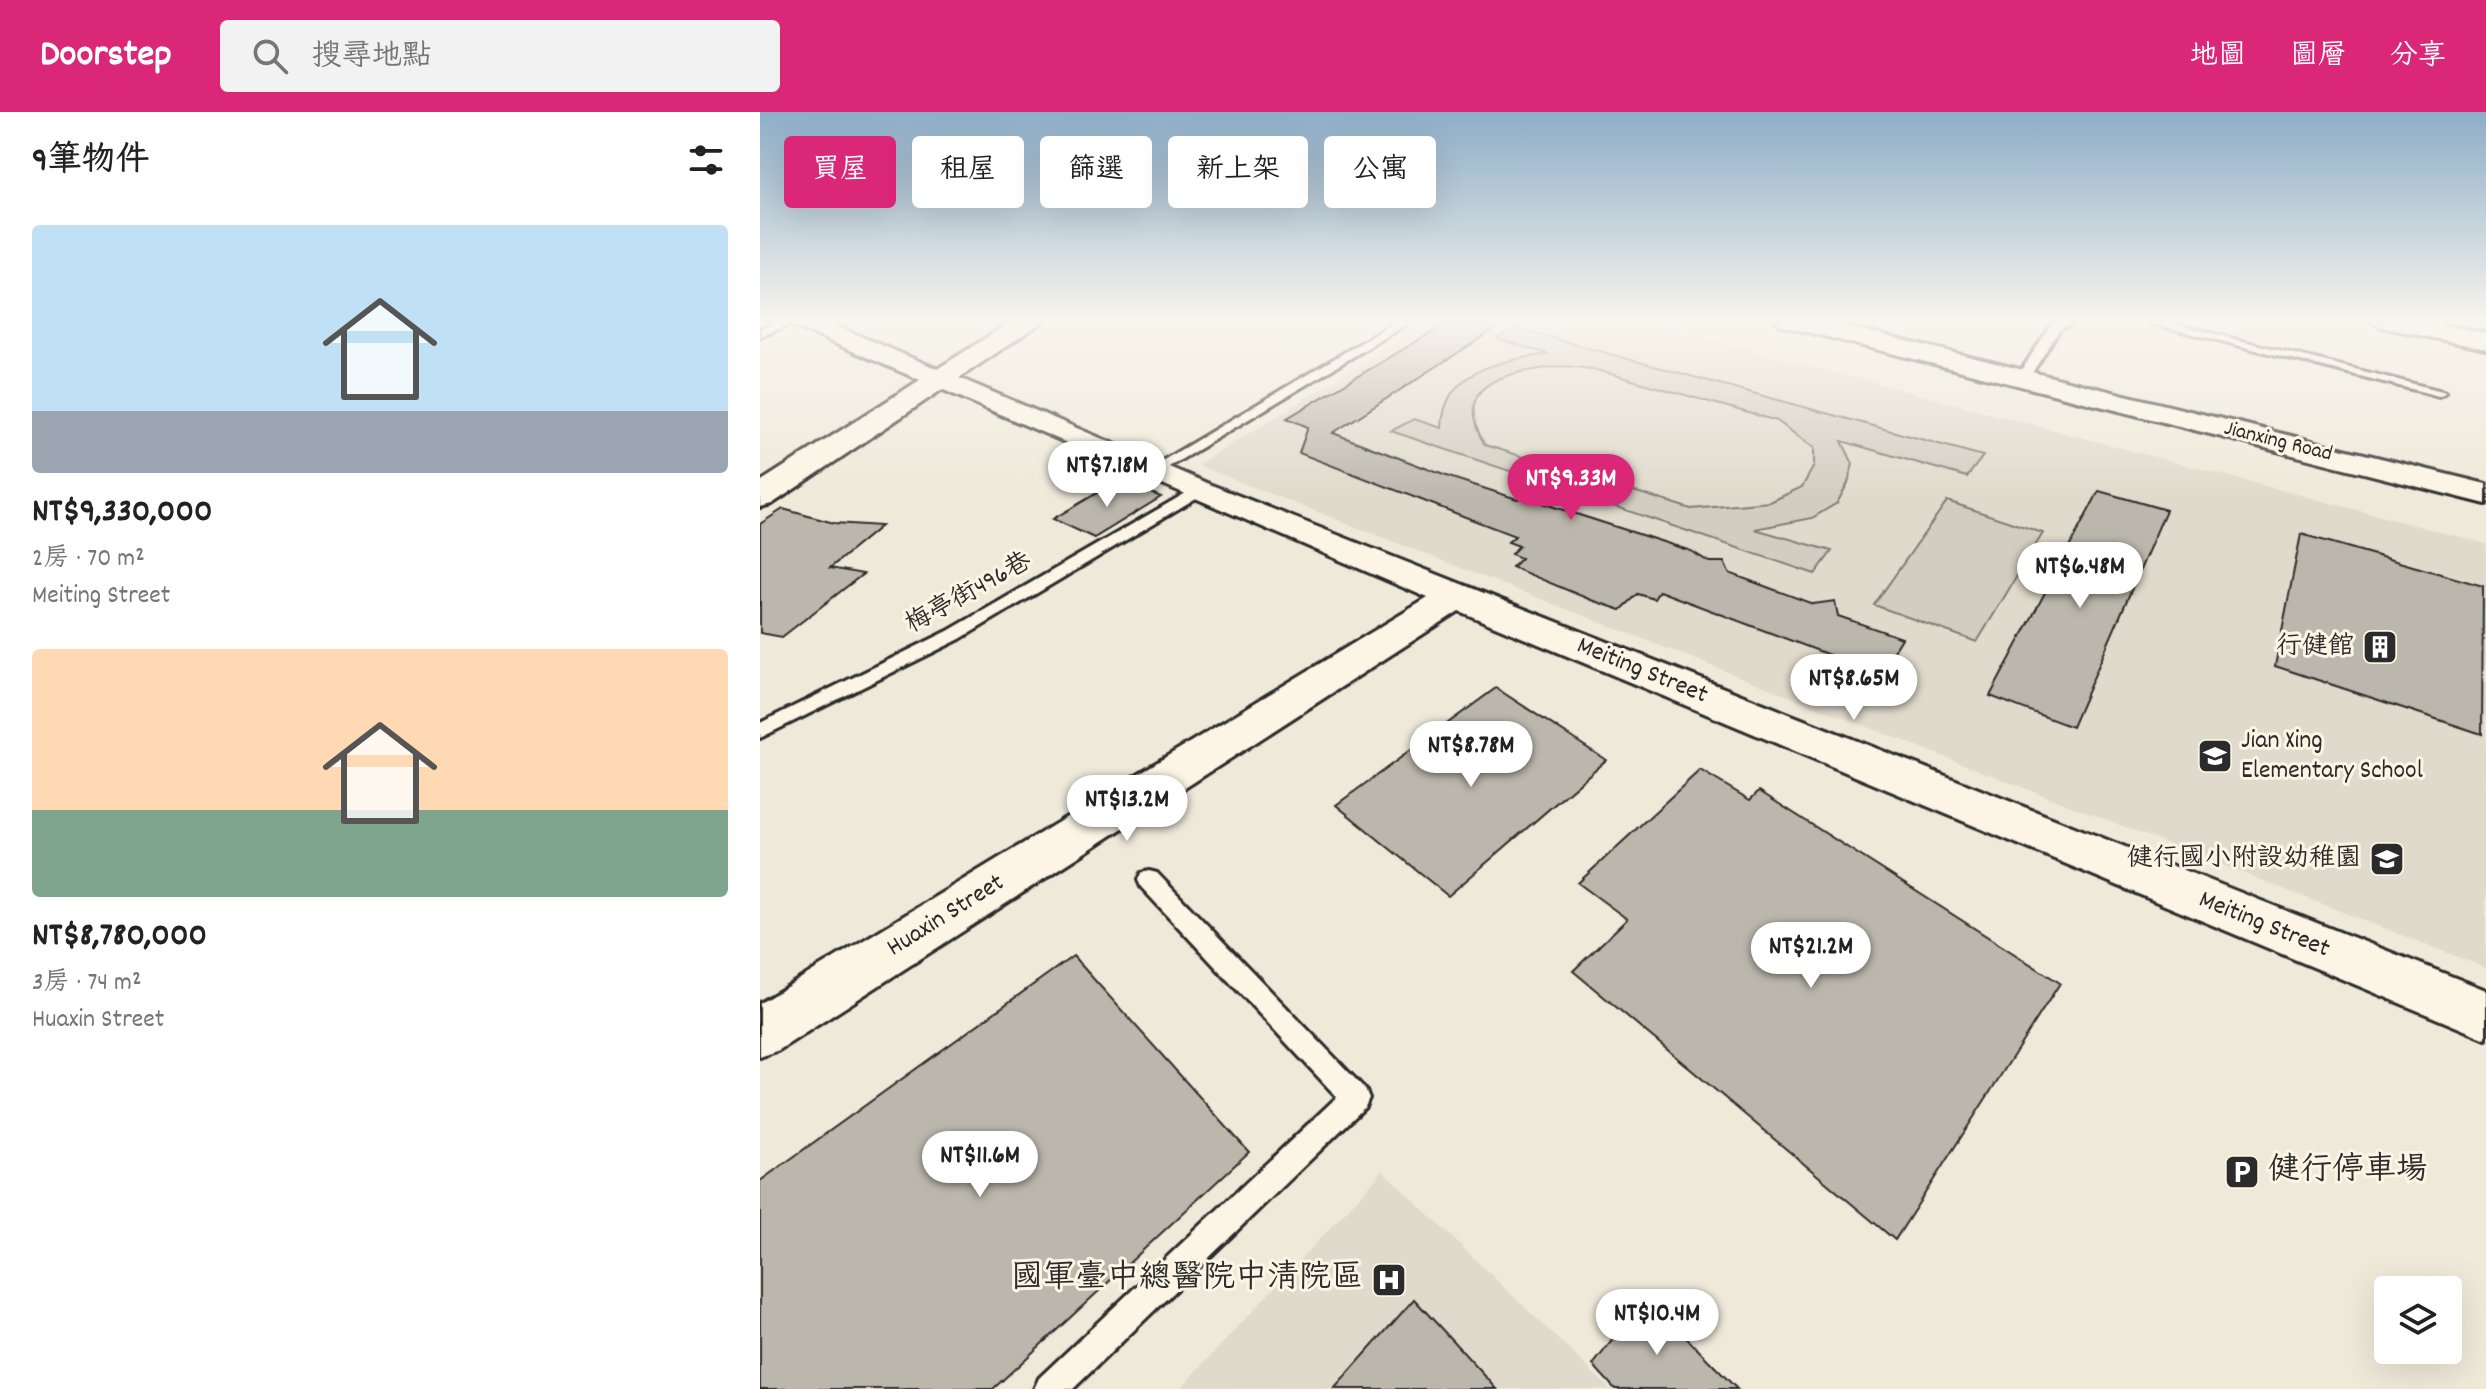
<!DOCTYPE html>
<html lang="zh-TW">
<meta charset="utf-8">
<style>
:root{--surface:#fff;--page:#f2f2f2;--text:#222;--muted:#767676;--accent:#db2777}
body{margin:0;font-family:Dekko,"LXGW WenKai TC",sans-serif;background:var(--page);color:var(--text);height:100vh;display:flex;flex-direction:column;font-size:30px;white-space:nowrap}
*{box-sizing:border-box;margin:0}
p{font-size:26px;color:var(--muted)}
.icon{flex:none;width:44px;height:44px;fill:none;stroke:currentColor;stroke-width:2;stroke-linecap:round;stroke-linejoin:round}
.map{position:relative;flex:1;overflow:hidden}
.panel{display:flex;flex-direction:column;background:var(--surface);width:760px}
.panel>*{flex:none}
.top-card{position:absolute;left:24px;top:24px;width:760px;height:72px;display:flex;gap:16px}
.fabs{position:absolute;left:1614px;top:1164px;display:grid;gap:16px}
.fabs a{display:grid;place-items:center;width:88px;height:88px;border-radius:8px;background:var(--surface);box-shadow:0 8px 32px #0002;font-size:40px}
.price{position:absolute;translate:-50% -68px;padding:0 18px;border-radius:28px;background:#fff;color:#222;font-size:26px;line-height:52px;filter:drop-shadow(0 2px 4px #0008)}
.price::after{content:'';position:absolute;left:50%;top:48px;width:24px;height:18px;margin-left:-12px;background:inherit;clip-path:polygon(0 0,100% 0,50% 100%)}
.price.current{background:var(--accent);color:#fff}
ul{padding:0;list-style:none}
li{display:grid;align-content:center;gap:16px;height:424px;padding:0 32px}
li span{display:grid;place-items:center;height:248px;border-radius:8px;color:#555}
li>.icon{margin-inline-start:auto}
span .icon{width:144px;height:144px;fill:#fffc;stroke-width:1}
li b{font-size:34px}
h2{display:flex;justify-content:space-between;align-items:center;height:96px;padding:0 32px;font-size:34px}
.pill{padding:0 28px;border-radius:8px;background:var(--surface);box-shadow:0 8px 32px #0002;font-size:28px;line-height:72px}
.pill.current{background:var(--accent);color:#fff}
header{display:flex;align-items:center;gap:48px;box-sizing:border-box;height:112px;padding:0 40px;background:var(--accent);color:#fff}
header strong{font-size:38px}
nav{display:flex;gap:44px;margin-inline-start:auto;font-size:28px}
.search{width:560px;height:72px;background:var(--page);display:flex;align-items:center;gap:20px;box-sizing:border-box;padding:0 28px;border-radius:8px;color:var(--muted);font-size:30px}
main{display:flex;flex:1;min-height:0}
.map>svg:first-child{display:block}
.built{fill:#e0dacc}
.green{fill:#d2cdc0;stroke:#7e7c76;stroke-width:2;fill-rule:evenodd}
.building{fill:#bcb7ac;stroke:#2b2b2b;stroke-width:2}
.lines{fill:none;stroke-linecap:round;stroke-linejoin:round}
.service-casing{stroke:#2b2b2b;stroke-width:6}
.minor-casing{stroke:#2b2b2b;stroke-width:6}
.tertiary-casing{stroke:#2b2b2b;stroke-width:6}
.primary-casing{stroke:#2b2b2b;stroke-width:6}
.service{fill:#fcf5e5;fill-rule:evenodd}
.minor{fill:#fcf5e5;fill-rule:evenodd}
.tertiary{fill:#fcf5e5;fill-rule:evenodd}
.primary{fill:#fcf5e5;fill-rule:evenodd}
.labels{text-anchor:middle;dominant-baseline:central;stroke-width:6;stroke-linejoin:round;paint-order:stroke}
.far-street-label{font-size:22px;fill:#2b2b2b;stroke:#fcf5e5}
.street-label{font-size:26px;fill:#2b2b2b;stroke:#fcf5e5}
.poi-label{font-size:26px;fill:#2b2b2b;stroke:#fcf5e5;text-anchor:end}
.near-poi-label{font-size:32px;fill:#2b2b2b;stroke:#fcf5e5;text-anchor:start}
</style>
<header>
<strong>Doorstep</strong>
<div class="search"><svg class="icon" aria-label="search" viewBox="0 0 24 24"><circle cx="10" cy="10" r="6"/><path d="M15 15l6 6"/></svg>搜尋地點</div>
<nav><a>地圖</a><a>圖層</a><a>分享</a></nav>
</header>
<main>
<section class="panel">
<h2>9筆物件<svg class="icon" aria-label="filters" viewBox="0 0 24 24"><path d="M4 7h16M4 17h16"/><circle cx="9" cy="7" r="2"/><circle cx="15" cy="17" r="2"/></svg></h2>
<ul>
<li><span style="background:linear-gradient(#bfe0f5 75%,#9aa5b1 0)"><svg class="icon" aria-label="home" viewBox="0 0 24 24"><path d="M3 11l9-7 9 7M6 9v11h12V9"/></svg></span><div><b>NT$9,330,000</b><p>2房 · 70 m²</p><p>Meiting Street</p></div></li>
<li><span style="background:linear-gradient(#ffd9b3 65%,#7fa58c 0)"><svg class="icon" aria-label="home" viewBox="0 0 24 24"><path d="M3 11l9-7 9 7M6 9v11h12V9"/></svg></span><div><b>NT$8,780,000</b><p>3房 · 74 m²</p><p>Huaxin Street</p></div></li>
</ul>
</section>
<div class="map">
<svg width="1726" height="1277" viewBox="0 0 1726 1277">
<rect width="100%" height="100%" fill="#efe9da"/>
<filter id="ink" filterUnits="userSpaceOnUse"><feTurbulence type="fractalNoise" baseFrequency=".0125" numOctaves="2"/><feDisplacementMap in="SourceGraphic" scale="16" xChannelSelector="R" yChannelSelector="G"/><feConvolveMatrix kernelMatrix="1 2 1 2 8 2 1 2 1" color-interpolation-filters="sRGB"/></filter>
<g filter="url(#ink)">
<g class="built">
<path d="M674,208H876L1726,432V856L437,353Z"/>
<path d="M623,1059L850,1277H420Z"/>
</g>
<g class="green">
<path d="M755,216L1223,344L1207,365L1082,329L1093,352L1088,371L1077,391L1052,406L995,417L1072,439L1055,462L631,319L654,307L682,316C683,257 741,249 788,242L737,227ZM804,254L833,257L1017,309L1054,336V354L1042,375L1010,390L931,397L725,333C686,266 754,260 804,254Z"/>
<path d="M1187,389L1283,421L1217,530L1114,493Z"/>
</g>
<g class="building">
<path d="M693,208H749L573,321L689,365L757,387L772,383L779,390L931,439L949,450H964L969,461L1053,492L1075,489L1078,504L1142,526L1120,562L899,479L894,487L878,482L861,498L831,488L752,455L761,446L751,442L759,434L748,430L755,424L539,341L548,315L527,306Z"/>
<path d="M359,368L401,385L334,426L293,407Z"/>
<path d="M1339,379L1406,398L1312,615L1230,584Z"/>
<path d="M23,397L74,411L121,414L70,456L103,462L22,525L0,521V412Z"/>
<path d="M1541,422L1723,474L1722,622L1515,554Z"/>
<path d="M736,576L846,648L688,784L576,693Z"/>
<path d="M940,658L990,688L999,679L1300,871L1135,1128L813,859L867,807L818,771Z"/>
<path d="M313,844L489,1040L233,1277H0V1069Z"/>
<path d="M886,1185L977,1277H855L833,1253Z"/>
<path d="M654,1187L737,1277H574Z"/>
</g>
<g class="lines">
<g class="service-casing">
<g id="service">
<path d="M22,208H39L0,225V217Z"/>
<path d="M639,208H654L397,362H387L385,359Z"/>
<path d="M1304,208H1322L1300,217L1267,269H1257L1256,266L1292,212Z"/>
<path d="M1378,208H1399L1686,280L1679,284Z"/>
<path d="M438,374L443,376V382L200,527L0,626V611L188,519Z"/>
<path d="M389,759L397,761L605,977L609,986L605,995L313,1277H274L279,1266L577,985L381,775L378,768L381,761Z"/>
</g>
</g>
<g class="minor-casing">
<g id="minor">
<path d="M29,208H62L449,372L1726,878V927L699,499L19,938L0,945V891L668,486L32,213Z"/>
<path d="M1609,208H1659L1726,221V237L1621,215Z"/>
</g>
</g>
<g class="tertiary-casing">
<path id="tertiary" d="M1016,208H1061L1726,372V392L1020,213Z"/>
</g>
<g class="primary-casing">
<path id="primary" d="M254,208H285L12,392L0,395V370Z"/>
</g>
<use href="#service" class="service"/>
<use href="#minor" class="minor"/>
<use href="#tertiary" class="tertiary"/>
<use href="#primary" class="primary"/>
</g>
</g>
<linearGradient id="sky" x2="0" y2="1"><stop stop-color="#8dadc8"/><stop offset="0.54" stop-color="#f8f5ee"/><stop offset="1" stop-color="#f8f5ee" stop-opacity="0"/></linearGradient>
<rect width="1726" height="387" fill="url(#sky)"/>
<defs>
<g id="building-square" transform="scale(1.8)"><rect x="-9" y="-9" width="18" height="18" rx="4" fill="#2b2b2b" stroke="#fcf5e5"/><path d="M-4-6H4V6H1V3H-1V6H-4ZM-2.5-4.3h1.7v1.8h-1.7ZM.8-4.3h1.7v1.8H.8ZM-2.5-1h1.7V.8h-1.7ZM.8-1h1.7V.8H.8Z" fill="#fff"/></g>
<g id="school-square" transform="scale(1.8)"><rect x="-9" y="-9" width="18" height="18" rx="4" fill="#2b2b2b" stroke="#fcf5e5"/><path d="M0-5L7-2L0 1L-7-2ZM-4 1L0 2.5L4 1V4Q0 6-4 4Z" fill="#fff"/></g>
<g id="parking-square" transform="scale(1.8)"><rect x="-9" y="-9" width="18" height="18" rx="4" fill="#2b2b2b" stroke="#fcf5e5"/><path d="M-3.5-5.5H1a3.5 3.5 0 0 1 0 7H-1V5.5H-3.5ZM-1-3.4V-.6H.8a1.4 1.4 0 0 0 0-2.8Z" fill="#fff"/></g>
<g id="hospital-square" transform="scale(1.8)"><rect x="-9" y="-9" width="18" height="18" rx="4" fill="#2b2b2b" stroke="#fcf5e5"/><path d="M-5-5h3v3.5h4V-5h3V5h-3V1.5h-4V5h-3Z" fill="#fff"/></g>
</defs>
<g fill-rule="evenodd">
<use href="#building-square" x="1620" y="535"/>
<use href="#school-square" x="1455" y="644"/>
<use href="#school-square" x="1627" y="747"/>
<use href="#parking-square" x="1482" y="1060"/>
<use href="#hospital-square" x="629" y="1168"/>
</g>
<g class="labels">
<g class="far-street-label">
<text transform="translate(1518 330) rotate(14)">Jianxing Road</text>
</g>
<g class="street-label">
<text transform="translate(209 482) rotate(-29)">梅亭街496巷</text>
<text transform="translate(882 559) rotate(22)">Meiting Street</text>
<text transform="translate(186 804) rotate(-32)">Huaxin Street</text>
<text transform="translate(1504 813) rotate(22)">Meiting Street</text>
</g>
<g class="poi-label">
<text x="1594" y="535">行健館</text>
<text x="1481" y="629" text-anchor="start">Jian Xing<tspan x="1481" dy="30">Elementary School</tspan></text>
<text x="1601" y="747">健行國小附設幼稚園</text>
</g>
<g class="near-poi-label">
<text x="1508" y="1060">健行停車場</text>
<text x="603" y="1168" text-anchor="end">國軍臺中總醫院中清院區</text>
</g>
</g>
</svg>
<div class="fabs">
<a><svg class="icon" aria-label="layers" viewBox="0 0 24 24"><path d="M12 4l9 5-9 5-9-5zM3 14l9 5 9-5"/></svg></a>
</div>
<b class="price" style="left:347px;top:397px">NT$7.18M</b>
<b class="price current" style="left:811px;top:410px">NT$9.33M</b>
<b class="price" style="left:1320px;top:498px">NT$6.48M</b>
<b class="price" style="left:1094px;top:610px">NT$8.65M</b>
<b class="price" style="left:711px;top:677px">NT$8.78M</b>
<b class="price" style="left:367px;top:731px">NT$13.2M</b>
<b class="price" style="left:1051px;top:878px">NT$21.2M</b>
<b class="price" style="left:220px;top:1087px">NT$11.6M</b>
<b class="price" style="left:897px;top:1245px">NT$10.4M</b>
<div class="top-card">
<a class="pill current">買屋</a>
<a class="pill">租屋</a>
<a class="pill">篩選</a>
<a class="pill">新上架</a>
<a class="pill">公寓</a>
</div>
</div>
</main>
